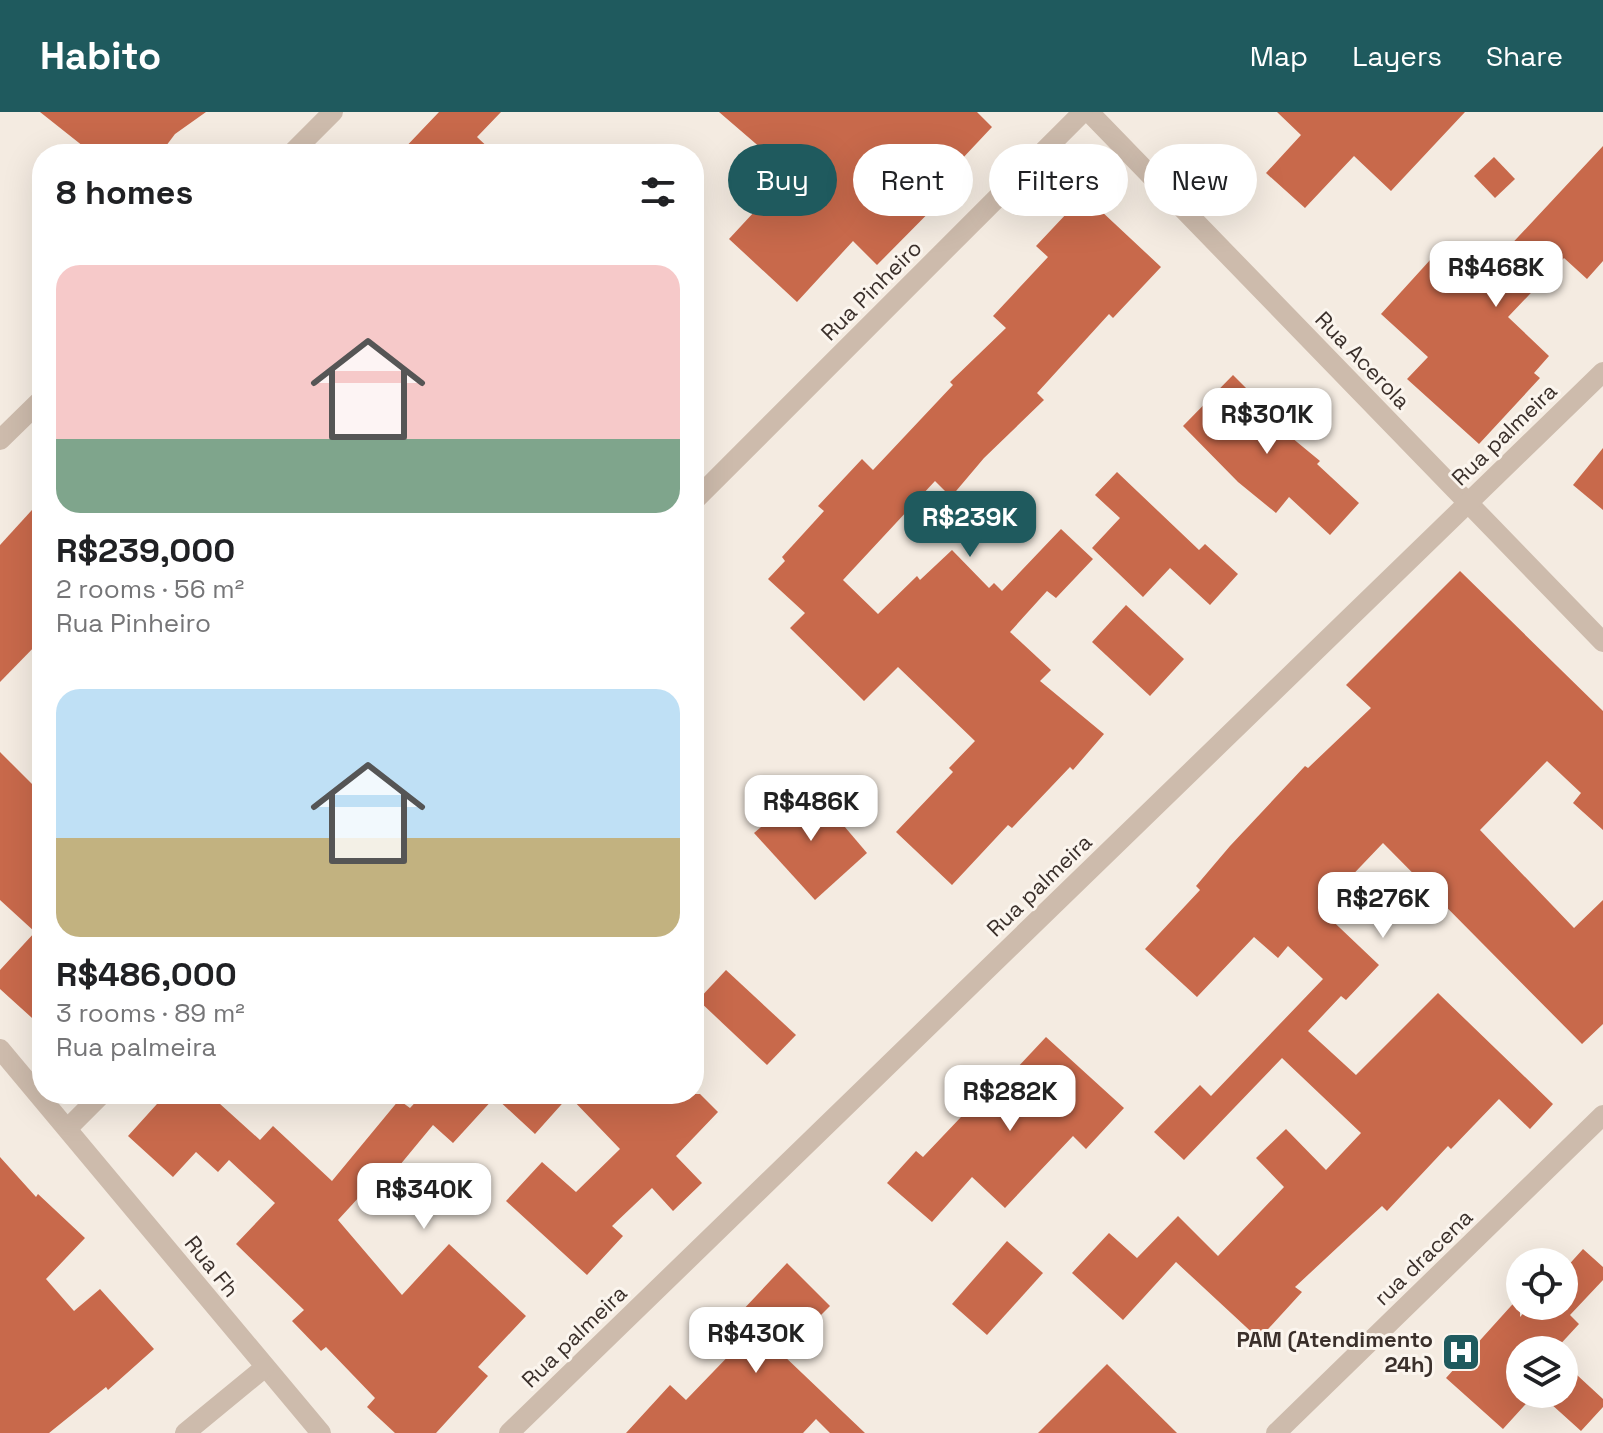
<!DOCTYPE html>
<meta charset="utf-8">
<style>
:root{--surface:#fff;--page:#f2f2f2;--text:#202124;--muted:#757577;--accent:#1f5a5e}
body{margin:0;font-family:"Space Grotesk",sans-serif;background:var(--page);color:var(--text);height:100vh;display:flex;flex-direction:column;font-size:30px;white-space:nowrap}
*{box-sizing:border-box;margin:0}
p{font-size:26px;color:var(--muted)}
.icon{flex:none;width:44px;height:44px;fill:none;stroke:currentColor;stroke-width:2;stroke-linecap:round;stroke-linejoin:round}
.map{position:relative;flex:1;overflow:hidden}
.details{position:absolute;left:32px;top:32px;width:672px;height:960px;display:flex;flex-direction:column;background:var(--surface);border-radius:32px;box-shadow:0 8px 32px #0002}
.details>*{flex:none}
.guide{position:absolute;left:728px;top:32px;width:754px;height:72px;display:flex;gap:16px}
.buttons{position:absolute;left:1506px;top:1136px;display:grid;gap:16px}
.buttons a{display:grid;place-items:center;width:72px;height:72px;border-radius:50%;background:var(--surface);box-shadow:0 8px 32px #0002;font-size:40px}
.price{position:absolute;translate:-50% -68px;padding:0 18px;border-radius:16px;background:#fff;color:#222;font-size:26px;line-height:52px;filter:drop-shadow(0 2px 4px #0008)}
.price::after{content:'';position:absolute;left:50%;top:48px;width:24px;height:18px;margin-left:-12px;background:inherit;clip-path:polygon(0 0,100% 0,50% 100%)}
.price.current{background:var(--accent);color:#fff}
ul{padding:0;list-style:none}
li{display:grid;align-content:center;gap:16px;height:424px;padding:0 24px}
li span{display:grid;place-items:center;height:248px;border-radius:24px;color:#555}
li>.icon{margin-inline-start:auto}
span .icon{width:144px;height:144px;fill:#fffc;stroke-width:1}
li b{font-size:34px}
h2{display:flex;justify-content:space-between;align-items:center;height:96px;padding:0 24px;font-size:34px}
.pill{padding:0 28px;border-radius:36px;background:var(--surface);box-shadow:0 8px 32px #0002;font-size:28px;line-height:72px}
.pill.current{background:var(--accent);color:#fff}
header{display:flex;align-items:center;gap:48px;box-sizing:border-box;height:112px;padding:0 40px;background:var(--accent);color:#fff}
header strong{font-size:38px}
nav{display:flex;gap:44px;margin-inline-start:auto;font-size:28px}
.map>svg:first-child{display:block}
.building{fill:#c8694b}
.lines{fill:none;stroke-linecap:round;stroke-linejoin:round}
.minor{stroke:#cdbbac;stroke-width:20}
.labels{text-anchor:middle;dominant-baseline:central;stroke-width:6;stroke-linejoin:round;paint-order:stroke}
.street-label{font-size:22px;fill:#3b302b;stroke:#fbf5ee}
.poi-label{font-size:22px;font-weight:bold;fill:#3b302b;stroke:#fbf5ee;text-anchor:end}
</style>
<header>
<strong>Habito</strong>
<nav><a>Map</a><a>Layers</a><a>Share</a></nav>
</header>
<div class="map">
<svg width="1603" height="1321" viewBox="0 0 1603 1321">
<rect width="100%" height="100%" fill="#f4ebe1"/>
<g class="building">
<path d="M40,0H206L175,22L160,42H93Z"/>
<path d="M439,0H501L477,25L495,42H399Z"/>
<path d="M719,0H977L992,15L961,48L971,58L877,153L853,129L797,190L729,127L790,61Z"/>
<path d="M1277,0H1465L1391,79L1354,44L1305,96L1266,61L1301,23Z"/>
<path d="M1603,34V149L1587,167L1564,146L1508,205L1549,244L1534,261L1540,266L1479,332L1407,267L1428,245L1381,202L1441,136L1477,169Z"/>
<path d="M1494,45L1515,67L1495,86L1474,64Z"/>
<path d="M1084,83L1161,155L1113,206L1109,202L1037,281L1044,288L984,346L951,385L935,369L843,468L878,502L917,464L920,468L952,438L989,476L994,471L1002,479L1061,417L1093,447L1056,486L1047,479L1010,520L1051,558L1040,569L1104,622L1073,658L1070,655L1012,716L1008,713L952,773L896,720L953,660L949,656L975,629L898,555L864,589L790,516L805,501L768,467L785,449L782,445L824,399L818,394L862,347L873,358L953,273L950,270L1006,216L993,204L1048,145L1036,134Z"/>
<path d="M1233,263L1283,313L1280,316L1320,349L1317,352L1359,391L1330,423L1289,385L1276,401L1238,370L1183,314Z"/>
<path d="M1603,336V398L1573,373Z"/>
<path d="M1117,360L1199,438L1205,432L1238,462L1210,493L1170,456L1143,485L1092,436L1120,406L1095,383Z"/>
<path d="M42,387V527L0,570V433Z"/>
<path d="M1460,459L1603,599V718L1573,691L1581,681L1547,649L1480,718L1574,816L1603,788V912L1582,932L1383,731L1320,797L1379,853L1346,888L1341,884L1308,919L1356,963L1438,881L1553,992L1530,1017L1499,987L1451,1037L1448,1034L1387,1099L1382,1094L1295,1175L1302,1180L1259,1227L1176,1150L1123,1208L1072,1161L1109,1121L1137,1146L1178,1104L1218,1144L1284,1075L1256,1046L1286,1017L1326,1058L1361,1021L1282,946L1184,1048L1154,1020L1200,973L1211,984L1323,867L1288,834L1278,846L1254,825L1197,885L1145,837L1200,778L1196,774L1230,734L1305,654L1308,656L1371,596L1346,573Z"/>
<path d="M1126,493L1184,547L1150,584L1092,530Z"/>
<path d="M0,640L42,682V915L0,877V858L35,820L0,788Z"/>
<path d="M810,674L867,741L815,788L754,721Z"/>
<path d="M726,858L796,923L767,953L698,888Z"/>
<path d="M1046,925L1124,996L1086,1037L1073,1024L1005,1096L972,1065L932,1110L887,1071L916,1039L923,1045L980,985L985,990Z"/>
<path d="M166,982H209L260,1028L273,1014L332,1069L399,988L410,996L423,982H700L718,1000L676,1044L702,1071L673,1099L652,1076L612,1114L623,1124L587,1163L506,1089L542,1050L576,1080L620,1037L569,984L535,1022L495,985L453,1031L433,1013L390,1065L383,1059L338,1108L402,1183L449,1132L526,1204L478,1255L488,1264L436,1321H395L367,1295L375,1286L326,1235L321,1239L292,1209L304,1198L236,1132L275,1091L229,1048L218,1060L196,1040L173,1065L128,1024Z"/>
<path d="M0,1045L36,1085L38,1082L85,1126L46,1167L74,1199L100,1177L154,1237L108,1278L106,1275L49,1321H0Z"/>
<path d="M1007,1129L1043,1161L987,1223L952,1192Z"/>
<path d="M1583,1137L1603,1155V1168L1570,1203L1579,1212L1555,1238H1520V1282H1535L1503,1317L1446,1266L1520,1184V1205L1530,1194H1564V1158Z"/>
<path d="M787,1151L830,1194L782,1242L865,1321H830L816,1307L803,1321H626L670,1273L686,1288L740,1232L725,1217Z"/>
<path d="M1564,1251L1603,1287V1295L1581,1319L1540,1282H1564Z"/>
<path d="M1107,1252L1177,1321H1038Z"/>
</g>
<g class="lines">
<g class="minor">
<path d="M1089,0L1603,530"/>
<path d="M291,42L333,0"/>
<path d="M0,328L42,287"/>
<path d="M694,389L1083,0"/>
<path d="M0,937L321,1321"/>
<path d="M68,1016L102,982"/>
<path d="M185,1321L264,1256"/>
<path d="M509,1321L1603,260"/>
<path d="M1276,1321L1603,1003"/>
</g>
</g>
<defs>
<g id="hospital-square" transform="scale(2)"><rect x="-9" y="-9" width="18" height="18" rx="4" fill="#1f5a5e" stroke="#fbf5ee"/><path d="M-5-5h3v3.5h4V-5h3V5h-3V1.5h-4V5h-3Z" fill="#fff"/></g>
</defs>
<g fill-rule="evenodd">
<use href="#hospital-square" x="1461" y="1240"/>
</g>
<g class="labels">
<g class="street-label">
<text transform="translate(871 178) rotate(-45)">Rua Pinheiro</text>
<text transform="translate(1363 248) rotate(46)">Rua Acerola</text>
<text transform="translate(1504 322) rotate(-44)">Rua palmeira</text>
<text transform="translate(1039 773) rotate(-44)">Rua palmeira</text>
<text transform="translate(1423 1145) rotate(-44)">rua dracena</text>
<text transform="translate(212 1154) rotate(51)">Rua Fh</text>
<text transform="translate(574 1224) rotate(-44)">Rua palmeira</text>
</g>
<g class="poi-label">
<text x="1433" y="1227">PAM (Atendimento<tspan x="1433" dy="25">24h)</tspan></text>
</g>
</g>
</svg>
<div class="buttons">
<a><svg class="icon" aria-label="locate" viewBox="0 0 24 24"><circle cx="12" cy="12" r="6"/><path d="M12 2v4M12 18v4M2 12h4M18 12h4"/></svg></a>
<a><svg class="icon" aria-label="layers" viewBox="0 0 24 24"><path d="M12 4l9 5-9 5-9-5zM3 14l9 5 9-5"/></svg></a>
</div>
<b class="price" style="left:1496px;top:197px">R$468K</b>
<b class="price" style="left:1267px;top:344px">R$301K</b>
<b class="price current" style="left:970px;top:447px">R$239K</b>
<b class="price" style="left:811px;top:731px">R$486K</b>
<b class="price" style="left:1383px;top:828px">R$276K</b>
<b class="price" style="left:1010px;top:1021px">R$282K</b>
<b class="price" style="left:424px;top:1119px">R$340K</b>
<b class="price" style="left:756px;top:1263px">R$430K</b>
<div class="guide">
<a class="pill current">Buy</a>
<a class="pill">Rent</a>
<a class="pill">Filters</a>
<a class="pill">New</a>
</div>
<section class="details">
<h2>8 homes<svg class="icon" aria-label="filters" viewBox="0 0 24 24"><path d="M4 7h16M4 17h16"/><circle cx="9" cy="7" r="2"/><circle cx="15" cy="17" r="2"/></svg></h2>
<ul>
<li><span style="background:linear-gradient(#f6c9c9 70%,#7fa58c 0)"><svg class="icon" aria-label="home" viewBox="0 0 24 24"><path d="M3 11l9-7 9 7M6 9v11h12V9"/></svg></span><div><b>R$239,000</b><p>2 rooms · 56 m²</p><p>Rua Pinheiro</p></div></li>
<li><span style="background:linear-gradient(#bfe0f5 60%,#c2b280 0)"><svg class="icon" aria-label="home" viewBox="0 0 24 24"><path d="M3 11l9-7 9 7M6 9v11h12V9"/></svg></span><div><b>R$486,000</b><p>3 rooms · 89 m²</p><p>Rua palmeira</p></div></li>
</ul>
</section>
</div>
